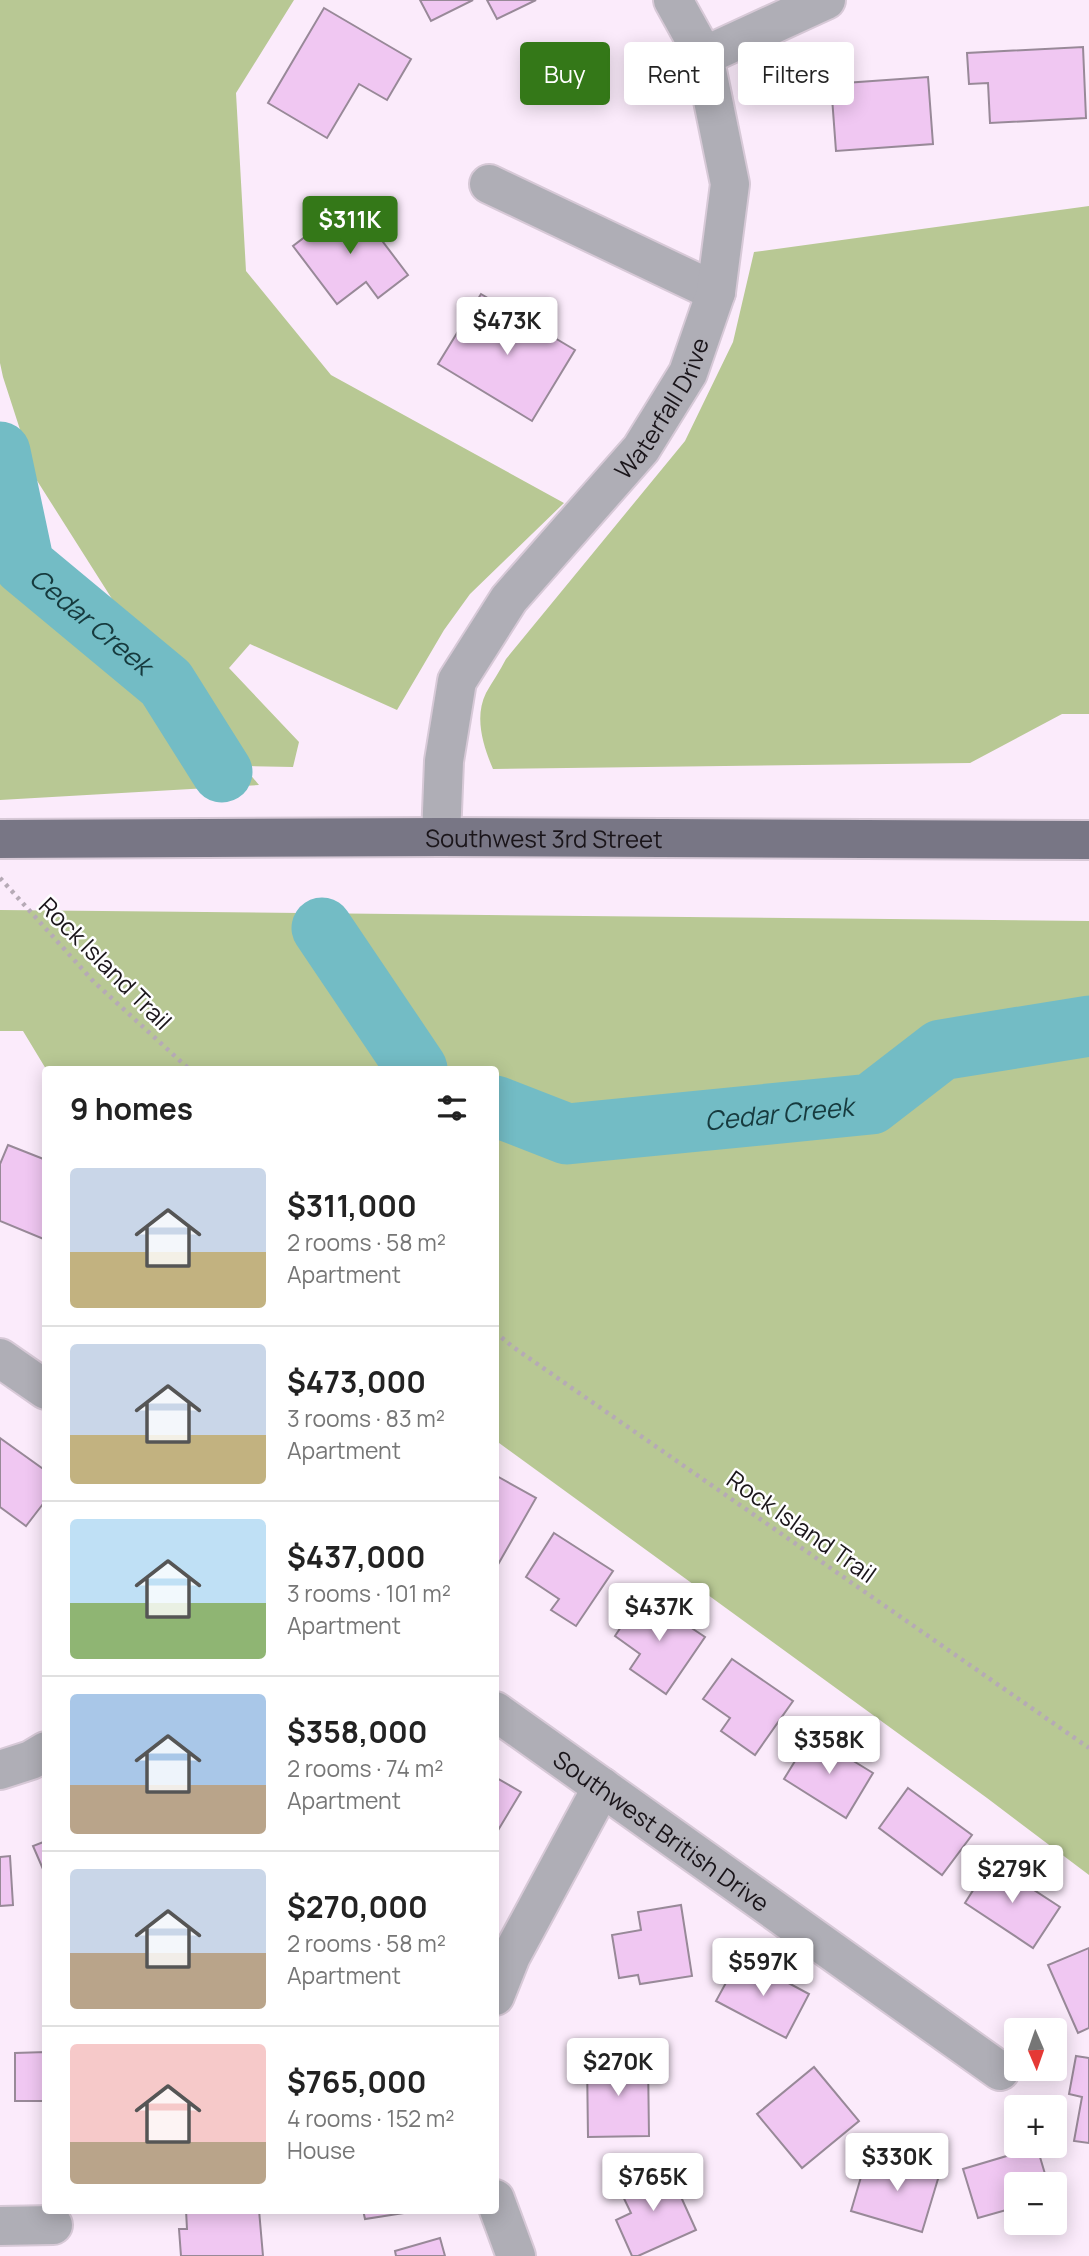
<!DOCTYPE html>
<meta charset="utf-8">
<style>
:root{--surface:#fff;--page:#f6f6f6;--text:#222;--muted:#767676;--line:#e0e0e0;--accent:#347818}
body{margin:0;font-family:Manrope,sans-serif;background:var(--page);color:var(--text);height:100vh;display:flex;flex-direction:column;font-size:26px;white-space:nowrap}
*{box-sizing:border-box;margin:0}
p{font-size:23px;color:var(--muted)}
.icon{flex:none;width:38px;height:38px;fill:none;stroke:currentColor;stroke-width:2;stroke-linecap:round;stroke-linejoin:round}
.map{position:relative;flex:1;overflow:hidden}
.panel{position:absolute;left:42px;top:1066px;width:457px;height:1148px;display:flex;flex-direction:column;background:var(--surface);border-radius:7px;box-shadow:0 4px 18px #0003}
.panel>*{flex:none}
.top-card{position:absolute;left:520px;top:42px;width:464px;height:63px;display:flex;gap:14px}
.needle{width:46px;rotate:178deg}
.fabs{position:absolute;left:1004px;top:2018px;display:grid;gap:14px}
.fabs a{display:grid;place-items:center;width:63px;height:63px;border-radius:7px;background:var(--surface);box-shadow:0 4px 18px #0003;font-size:35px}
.price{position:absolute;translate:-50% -60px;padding:0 16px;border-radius:7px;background:#fff;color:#222;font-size:23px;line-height:46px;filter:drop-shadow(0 2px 4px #0008)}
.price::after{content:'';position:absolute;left:50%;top:42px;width:21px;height:16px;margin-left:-10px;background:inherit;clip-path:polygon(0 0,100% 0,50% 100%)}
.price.selected{background:var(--accent);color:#fff}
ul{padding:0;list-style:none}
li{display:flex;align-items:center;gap:21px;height:175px;padding:0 28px}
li+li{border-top:2px solid var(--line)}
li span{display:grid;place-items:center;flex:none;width:196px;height:140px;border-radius:7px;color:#555}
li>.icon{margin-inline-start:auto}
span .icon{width:84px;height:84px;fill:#fffc;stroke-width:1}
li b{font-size:30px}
h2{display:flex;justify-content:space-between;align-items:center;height:84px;padding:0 28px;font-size:30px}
.pill{padding:0 24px;border-radius:7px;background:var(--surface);box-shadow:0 4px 18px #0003;font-size:24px;line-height:63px}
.pill.selected{background:var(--accent);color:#fff}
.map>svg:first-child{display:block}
.green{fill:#b8c894}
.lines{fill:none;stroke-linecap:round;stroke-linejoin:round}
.river{stroke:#73bcc5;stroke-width:61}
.building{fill:#f0c7f2;stroke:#988998;stroke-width:2}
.minor-casing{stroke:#d7c9d7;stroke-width:42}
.major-casing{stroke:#d7c9d7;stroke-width:42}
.path{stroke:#b6aab6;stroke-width:4.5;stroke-dasharray:3.5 5;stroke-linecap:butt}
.minor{stroke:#afaeb6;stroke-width:38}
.major{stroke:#787685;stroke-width:38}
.labels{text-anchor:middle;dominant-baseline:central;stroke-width:5;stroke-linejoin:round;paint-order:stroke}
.street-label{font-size:24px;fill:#1a151a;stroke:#fefefe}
.water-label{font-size:26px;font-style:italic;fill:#163a3e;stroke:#fefefe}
</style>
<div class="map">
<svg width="1089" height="2256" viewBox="0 0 1089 2256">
<rect width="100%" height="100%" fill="#fbebfb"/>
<g class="green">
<path d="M0,0H294L236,93L246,271L331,375L564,503L470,594L444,630L397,710L250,644L229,668L299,742L293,767L243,766L259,785L0,800V452L24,565L164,681L36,479L3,377L0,363Z"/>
<path d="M1089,206V714H1062L970,763L493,769C483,746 474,717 486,693C492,682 500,671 506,659L685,441L733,342L754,252Z"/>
<path d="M0,910L1089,921V1875L987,1798L495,1440V1069H46L23,1031H0Z"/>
</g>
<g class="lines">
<g class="river">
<path id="s1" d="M0,452L24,565L166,683L222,772"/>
<path d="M322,928L417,1069"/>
<path id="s2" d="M495,1106L567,1134L871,1104L941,1050L1089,1026"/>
</g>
</g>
<g class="building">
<path d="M420,0H473L431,21Z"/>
<path d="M487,0H536L497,19Z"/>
<path d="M324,8L411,59L387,100L359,84L327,138L268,103Z"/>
<path d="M1083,47L1086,118L990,123L988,83L969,84L967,53Z"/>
<path d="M928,77L933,144L836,151L831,84Z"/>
<path d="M352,201L408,275L378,298L366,282L337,304L293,246Z"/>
<path d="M481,294L575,350L532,421L438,364Z"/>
<path d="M8,1145L46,1160V1240L0,1221V1164Z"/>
<path d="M0,1438L46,1471V1500L26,1526L0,1507Z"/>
<path d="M495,1475L536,1498L496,1568H495Z"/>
<path d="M554,1533L613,1571L576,1626L551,1610L559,1599L526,1577Z"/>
<path d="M642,1595L705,1637L666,1694L630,1669L640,1654L615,1636Z"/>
<path d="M732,1659L793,1701L755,1755L721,1731L730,1718L703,1699Z"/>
<path d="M811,1735L873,1773L846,1818L784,1779Z"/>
<path d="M495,1777L521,1792L497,1832L495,1831Z"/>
<path d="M908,1788L972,1835L942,1875L879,1828Z"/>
<path d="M46,1841V1876L33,1846Z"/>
<path d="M10,1856L13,1905L0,1906V1857Z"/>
<path d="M991,1862L1060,1907L1033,1948L965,1903Z"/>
<path d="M681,1905L692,1976L640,1984L638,1975L619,1978L612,1935L641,1930L638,1912Z"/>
<path d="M1089,1948V2028L1078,2033L1048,1965Z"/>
<path d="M740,1957L809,1994L786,2038L716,2001Z"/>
<path d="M46,2052V2101H15V2053Z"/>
<path d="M1076,2056L1089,2058V2143L1074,2141L1082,2097L1069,2094Z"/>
<path d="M587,2060H648L649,2136L588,2137Z"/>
<path d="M814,2067L859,2121L802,2168L757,2114Z"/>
<path d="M1037,2147L1048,2184H1017V2207L978,2218L963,2169Z"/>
<path d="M900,2156L941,2169L922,2232L851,2211L866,2160L896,2170Z"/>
<path d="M657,2167L663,2182L672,2177L696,2230L638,2256H632L616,2220L631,2213L617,2184Z"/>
<path d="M186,2210H259L263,2256H181L179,2229H187Z"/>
<path d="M363,2210H423L365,2219Z"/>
<path d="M440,2238L445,2256H396L395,2251Z"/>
</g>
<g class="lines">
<g class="minor-casing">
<g id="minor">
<path d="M704,56L826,0"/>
<path d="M489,184L716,292"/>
<path id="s3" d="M441,837L444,761L457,681L509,599L641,449L688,373L716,292L730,184L704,56L673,0"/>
<path d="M0,1358L46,1390"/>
<path id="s4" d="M495,1711L1000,2071"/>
<path d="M0,1770L31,1760L46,1751"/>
<path d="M495,1996L511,1956L602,1787"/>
<path d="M495,2199L516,2256"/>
<path d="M0,2226L53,2225"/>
</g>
</g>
<g class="major-casing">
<g id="major">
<path id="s5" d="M0,839L441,837L1089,840"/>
</g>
</g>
<g class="path">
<path d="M0,878L94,982L189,1069"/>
<path d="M495,1332L513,1347L1089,1748"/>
</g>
<use href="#minor" class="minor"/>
<use href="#major" class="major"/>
</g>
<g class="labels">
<g class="street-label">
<text stroke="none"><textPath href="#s3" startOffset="500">Waterfall Drive</textPath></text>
<text stroke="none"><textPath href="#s5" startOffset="544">Southwest 3rd Street</textPath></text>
<text transform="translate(106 963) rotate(45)">Rock Island Trail</text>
<text transform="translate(802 1526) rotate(35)">Rock Island Trail</text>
<text stroke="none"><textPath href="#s4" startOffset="205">Southwest British Drive</textPath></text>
</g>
<g class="water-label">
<text stroke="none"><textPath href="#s1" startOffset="203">Cedar Creek</textPath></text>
<text stroke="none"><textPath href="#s2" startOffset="290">Cedar Creek</textPath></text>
</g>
</g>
</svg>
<div class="fabs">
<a><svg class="needle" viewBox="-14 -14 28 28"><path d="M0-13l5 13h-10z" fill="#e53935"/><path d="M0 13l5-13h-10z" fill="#767676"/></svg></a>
<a>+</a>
<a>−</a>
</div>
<b class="price selected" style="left:350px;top:256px">$311K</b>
<b class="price" style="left:507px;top:357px">$473K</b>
<b class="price" style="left:659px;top:1643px">$437K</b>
<b class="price" style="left:829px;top:1776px">$358K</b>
<b class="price" style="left:1012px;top:1905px">$279K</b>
<b class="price" style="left:763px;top:1998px">$597K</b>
<b class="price" style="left:618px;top:2098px">$270K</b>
<b class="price" style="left:897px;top:2193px">$330K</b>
<b class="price" style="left:653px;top:2213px">$765K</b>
<div class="top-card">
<a class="pill selected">Buy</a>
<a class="pill">Rent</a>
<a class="pill">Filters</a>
</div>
<section class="panel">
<h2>9 homes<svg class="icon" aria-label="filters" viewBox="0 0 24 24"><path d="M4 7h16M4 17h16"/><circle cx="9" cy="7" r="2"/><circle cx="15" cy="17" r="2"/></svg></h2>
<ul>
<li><span style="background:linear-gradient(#c9d6e8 60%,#c2b280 0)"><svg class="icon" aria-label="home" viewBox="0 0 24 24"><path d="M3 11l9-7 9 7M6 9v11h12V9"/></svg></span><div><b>$311,000</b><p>2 rooms · 58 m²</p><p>Apartment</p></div></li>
<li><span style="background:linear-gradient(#c9d6e8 65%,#c2b280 0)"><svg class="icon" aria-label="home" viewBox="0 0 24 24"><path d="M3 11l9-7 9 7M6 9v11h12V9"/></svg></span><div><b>$473,000</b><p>3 rooms · 83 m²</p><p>Apartment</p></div></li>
<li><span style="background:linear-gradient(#bfe0f5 60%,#8fb573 0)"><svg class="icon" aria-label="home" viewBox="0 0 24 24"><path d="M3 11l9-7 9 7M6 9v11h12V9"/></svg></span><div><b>$437,000</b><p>3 rooms · 101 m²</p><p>Apartment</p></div></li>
<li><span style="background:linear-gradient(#a9c7e8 65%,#b9a48a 0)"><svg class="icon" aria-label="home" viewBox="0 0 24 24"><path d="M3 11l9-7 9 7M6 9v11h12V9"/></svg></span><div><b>$358,000</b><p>2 rooms · 74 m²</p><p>Apartment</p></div></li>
<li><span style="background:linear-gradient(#c9d6e8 60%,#b9a48a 0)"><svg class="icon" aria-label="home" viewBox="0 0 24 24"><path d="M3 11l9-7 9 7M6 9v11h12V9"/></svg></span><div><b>$270,000</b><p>2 rooms · 58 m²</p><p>Apartment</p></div></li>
<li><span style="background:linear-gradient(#f6c9c9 70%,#b9a48a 0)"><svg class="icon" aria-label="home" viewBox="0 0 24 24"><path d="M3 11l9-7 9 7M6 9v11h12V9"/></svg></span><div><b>$765,000</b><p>4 rooms · 152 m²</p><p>House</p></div></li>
</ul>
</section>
</div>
